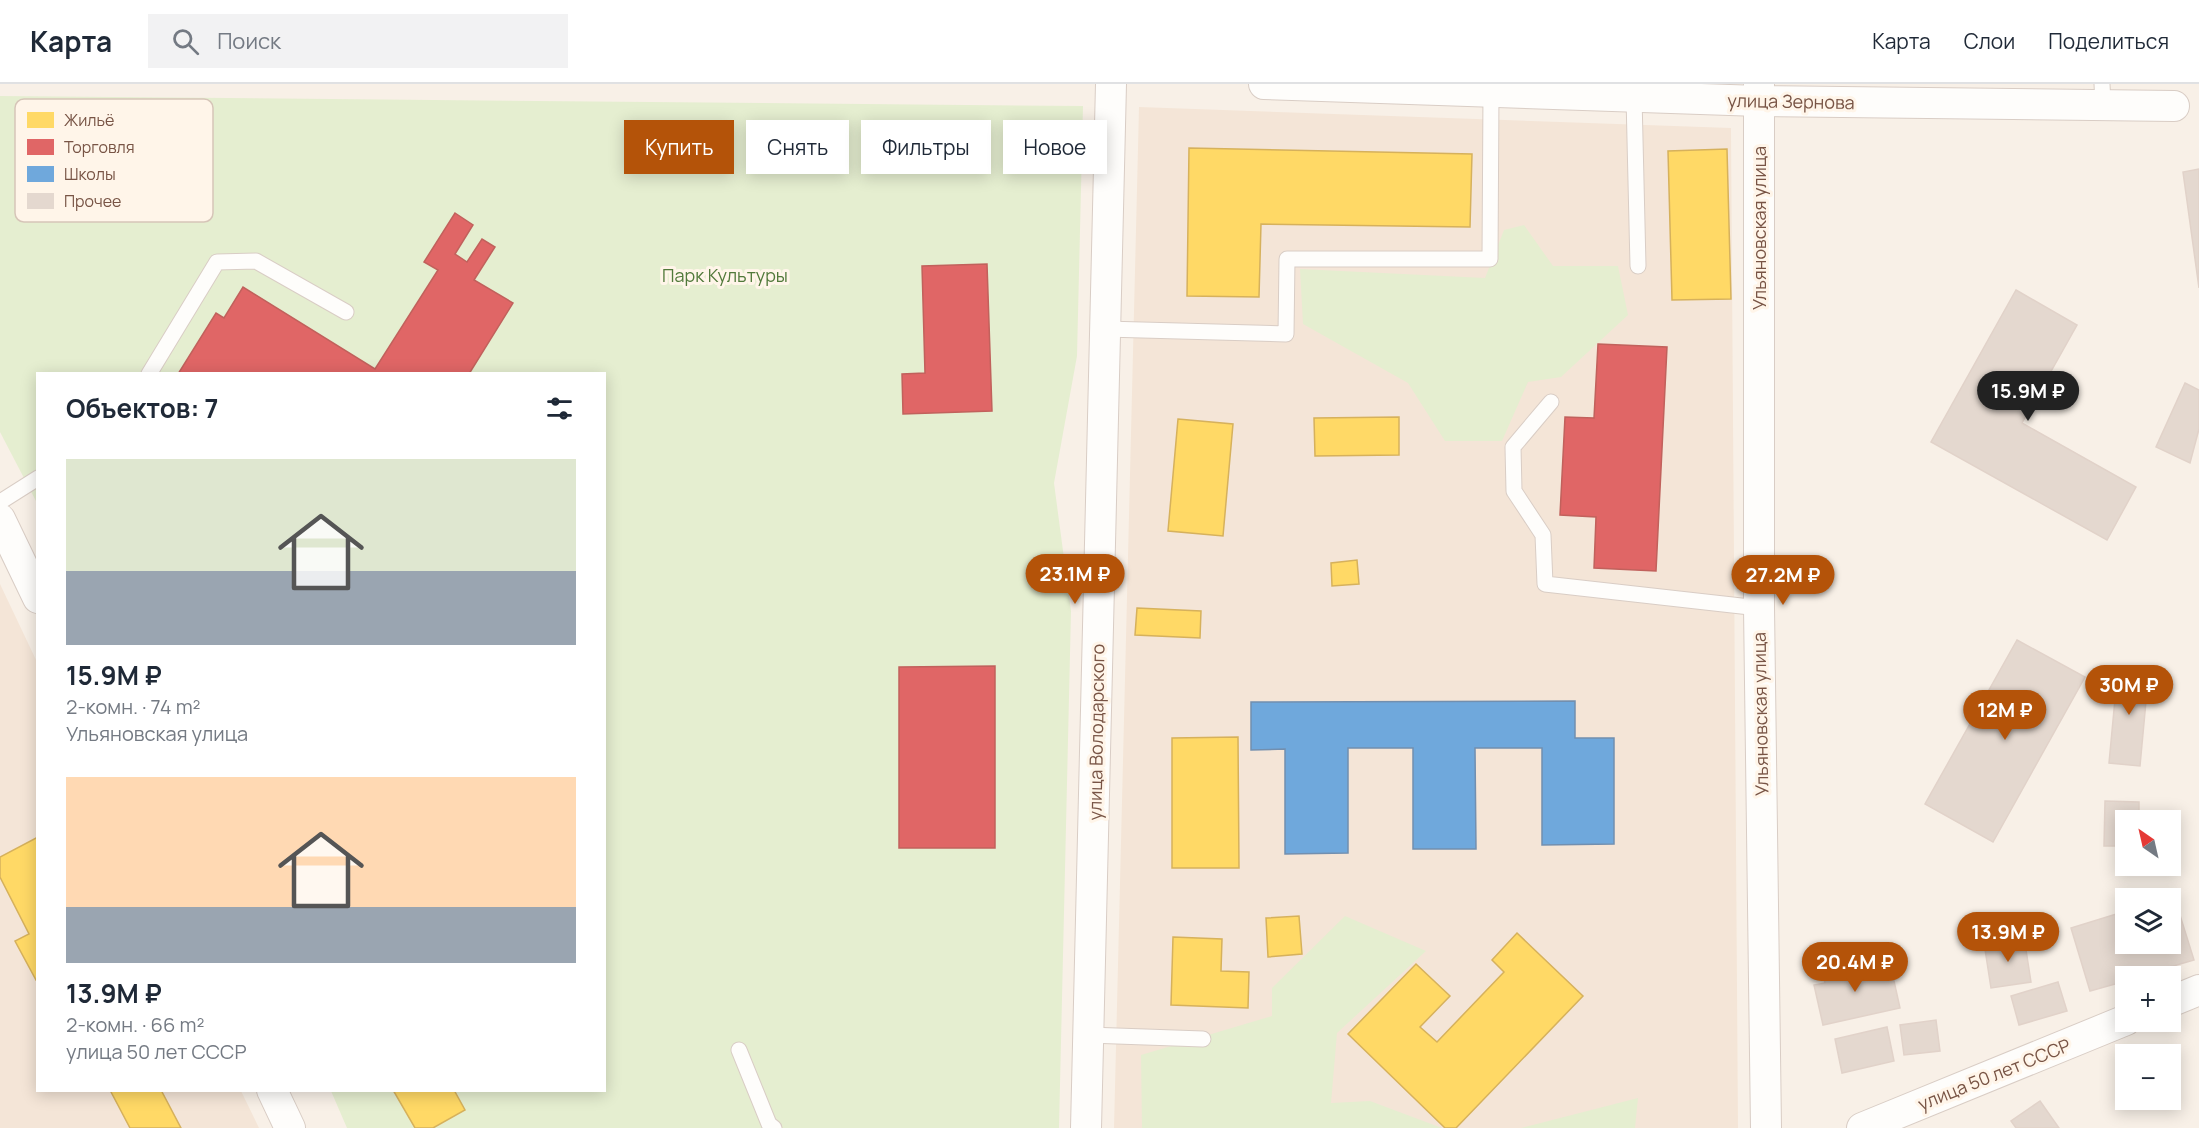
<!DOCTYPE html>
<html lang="ru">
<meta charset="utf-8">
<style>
:root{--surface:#fff;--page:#f2f2f3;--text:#1f2937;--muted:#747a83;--line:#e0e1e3;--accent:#b45309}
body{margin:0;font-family:Manrope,sans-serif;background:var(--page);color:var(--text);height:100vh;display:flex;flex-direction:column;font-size:22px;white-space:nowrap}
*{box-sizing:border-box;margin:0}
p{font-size:20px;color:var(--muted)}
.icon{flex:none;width:33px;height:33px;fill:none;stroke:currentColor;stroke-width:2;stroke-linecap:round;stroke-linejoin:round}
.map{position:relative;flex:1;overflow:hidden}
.details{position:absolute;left:36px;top:288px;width:570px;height:720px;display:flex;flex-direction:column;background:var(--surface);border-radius:0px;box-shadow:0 3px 15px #0003}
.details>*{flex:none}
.banner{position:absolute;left:624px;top:36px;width:570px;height:54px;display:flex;gap:12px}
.needle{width:39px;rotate:326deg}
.tools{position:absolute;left:2115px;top:726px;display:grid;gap:12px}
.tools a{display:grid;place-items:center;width:66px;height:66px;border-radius:0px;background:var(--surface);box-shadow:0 3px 15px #0003;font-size:30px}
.price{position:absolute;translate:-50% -51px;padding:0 14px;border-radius:21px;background:var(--accent);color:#fff;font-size:20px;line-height:39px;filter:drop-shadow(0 2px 3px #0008)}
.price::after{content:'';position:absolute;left:50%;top:36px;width:18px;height:14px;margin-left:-9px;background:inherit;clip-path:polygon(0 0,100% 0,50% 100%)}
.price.on{background:#222;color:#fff}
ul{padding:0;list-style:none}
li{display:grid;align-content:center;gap:12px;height:318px;padding:0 30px}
li span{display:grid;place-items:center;height:186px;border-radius:0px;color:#555}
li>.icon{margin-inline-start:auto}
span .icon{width:108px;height:108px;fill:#fffc;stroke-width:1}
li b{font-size:26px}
h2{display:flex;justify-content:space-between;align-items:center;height:72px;padding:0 30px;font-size:26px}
.pill{padding:0 21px;border-radius:0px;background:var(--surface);box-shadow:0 3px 15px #0003;font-size:21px;line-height:54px}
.pill.on{background:var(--accent);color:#fff}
header{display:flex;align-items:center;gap:36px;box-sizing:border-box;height:84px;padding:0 30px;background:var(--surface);border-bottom:2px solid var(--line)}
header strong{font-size:28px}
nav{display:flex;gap:33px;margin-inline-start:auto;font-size:21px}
.search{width:420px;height:54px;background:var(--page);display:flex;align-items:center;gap:15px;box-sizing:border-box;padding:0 21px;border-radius:0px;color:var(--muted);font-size:22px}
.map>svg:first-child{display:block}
.residential{fill:#f4e5d7}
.green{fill:#e5eed0}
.homes{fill:#ffd966;stroke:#d6b15c;stroke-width:1.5}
.shops{fill:#e06666;stroke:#c1615c;stroke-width:1.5}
.schools{fill:#6fa8dc;stroke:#728faf;stroke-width:1.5}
.building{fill:#e4d8cf;stroke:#e1d2c9;stroke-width:1.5}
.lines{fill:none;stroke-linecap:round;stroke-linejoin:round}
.service-casing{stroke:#d9cdc5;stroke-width:17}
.minor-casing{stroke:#d9cdc5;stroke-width:32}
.service{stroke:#fefdfb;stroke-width:15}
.minor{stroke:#fefdfb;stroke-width:30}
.labels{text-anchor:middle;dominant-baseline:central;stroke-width:6;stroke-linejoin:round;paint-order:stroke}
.street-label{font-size:18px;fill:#785445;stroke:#fff5e9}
.park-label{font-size:18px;fill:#51793a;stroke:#fff5e9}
.key{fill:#fff5e9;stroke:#d6c5b8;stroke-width:1.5}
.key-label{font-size:16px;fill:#785445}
</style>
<header>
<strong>Карта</strong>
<div class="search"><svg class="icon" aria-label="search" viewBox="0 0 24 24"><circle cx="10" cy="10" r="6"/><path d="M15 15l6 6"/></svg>Поиск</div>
<nav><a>Карта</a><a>Слои</a><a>Поделиться</a></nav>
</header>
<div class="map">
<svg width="2199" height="1044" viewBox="0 0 2199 1044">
<rect width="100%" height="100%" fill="#f8f0e7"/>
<g class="residential">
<path d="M1139,23L1731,44L1738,1044H1114Z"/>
<path d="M0,500L37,578L38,1006L241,1007L259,1044H0Z"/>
</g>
<g class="green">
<path d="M0,12L1083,22L1077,272L1054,399L1071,527L1059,1044H347L331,1007L604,1006V290H38L37,419L0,348Z"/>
<path d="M1524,141L1553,182H1618L1628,231L1561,293L1528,298L1502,357H1445L1408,299L1303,240L1300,185L1485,194L1504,146Z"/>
<path d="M1345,832L1426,867L1337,949L1331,1019L1370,1017L1442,1044H1142L1141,971L1272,932V904Z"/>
<path d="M1638,1014L1635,1044H1521Z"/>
</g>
<g class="homes">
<path d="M1189,64L1472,70L1470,143L1261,140L1259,213L1187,212Z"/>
<path d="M1727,65L1731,215L1672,216L1668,67Z"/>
<path d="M1399,333V371L1315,372L1314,334Z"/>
<path d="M1178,335L1233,340L1223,452L1168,447Z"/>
<path d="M1357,476L1359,500L1332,502L1331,479Z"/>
<path d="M1137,524L1201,527L1200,554L1135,551Z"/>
<path d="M1238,653L1239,784H1172V654Z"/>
<path d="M38,753V895L36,896L15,857L29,850L0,793V773Z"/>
<path d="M1299,832L1302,870L1268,873L1266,834Z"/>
<path d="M1517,849L1583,912L1456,1044H1445L1348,950L1416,880L1450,912L1420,943L1437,958L1504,888L1492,876Z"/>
<path d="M1173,853L1222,855L1221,887L1249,888L1248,924L1171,921Z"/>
<path d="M110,1006H161L181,1044H130Z"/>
<path d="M393,1006H454L465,1026L433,1044H415Z"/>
</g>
<g class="shops">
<path d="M455,129L473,141L455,170L467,178L482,155L495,163L474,196L513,219L469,290H178L216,229L224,234L243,203L375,285L438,186L424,178Z"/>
<path d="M987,180L992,327L903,330L902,290L925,289L922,182Z"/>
<path d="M1598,260L1667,263L1656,487L1594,484L1596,433L1560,431L1565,333L1594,334Z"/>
<path d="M995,582V764H899V583Z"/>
</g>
<path class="schools" d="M1575,617V654H1614V760L1542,761V664H1475L1476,765H1413V664H1348V769L1285,770V665L1251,666V618Z"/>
<g class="building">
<path d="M2199,85V204L2183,88Z"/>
<path d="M2016,206L2077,241L2022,339L2136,403L2107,456L1931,358Z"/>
<path d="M2185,299L2199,306V345L2190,379L2156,363Z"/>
<path d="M2017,556L2085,593L1993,758L1925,720Z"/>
<path d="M2118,583L2149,585L2140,682L2109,679Z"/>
<path d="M2105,717L2139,718V736H2126V762H2104Z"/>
<path d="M2174,812L2194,876L2139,892H2126V897L2090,907L2071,844L2126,827V860H2170V814H2165Z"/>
<path d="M2024,853L2031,898L1991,904L1984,859Z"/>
<path d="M1870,876L1873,892L1892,888L1900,924L1823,941L1814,901L1825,899L1822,887Z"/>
<path d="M2058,898L2067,927L2019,941L2011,912Z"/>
<path d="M1936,936L1940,967L1904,971L1900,941Z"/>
<path d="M1887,943L1894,977L1842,989L1835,955Z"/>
<path d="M2040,1017L2059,1044H2016L2011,1037Z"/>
</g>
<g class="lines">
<g class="service-casing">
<g id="service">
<path d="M2102,0L2103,20"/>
<path d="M1634,13L1638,182"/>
<path d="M1105,245L1286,250L1287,175H1490L1491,8"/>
<path d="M149,290L217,178L256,177L346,228"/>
<path d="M1551,318L1513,363L1514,407L1543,451L1545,500L1759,524"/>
<path d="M0,418L38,394"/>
<path d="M1088,951L1203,955"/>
<path d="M739,966L769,1040L774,1044"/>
</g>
</g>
<g class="minor-casing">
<g id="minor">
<path d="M1264,0L1759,17L2174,22"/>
<path d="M1759,0V524L1766,1044"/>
<path d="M0,435L38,514"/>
<path d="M2170,918L2199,906"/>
<path d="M272,1006L290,1044"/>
<path d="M1086,1044L1111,0"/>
<path d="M1862,1044L2126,936"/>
</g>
</g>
<use href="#service" class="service"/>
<use href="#minor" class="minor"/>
</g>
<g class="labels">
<g class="street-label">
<text transform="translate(1791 17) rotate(1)">улица Зернова</text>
<text transform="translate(1759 144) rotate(-90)">Ульяновская улица</text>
<text transform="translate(1760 630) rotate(-91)">Ульяновская улица</text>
<text transform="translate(1096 648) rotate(-89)">улица Володарского</text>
<text transform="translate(1994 990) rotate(-22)">улица 50 лет СССР</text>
</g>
<g class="park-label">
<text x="725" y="191">Парк Культуры</text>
</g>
</g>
<rect x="15" y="15" width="198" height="123" rx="9" class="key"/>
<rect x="27" y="28" width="27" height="16" fill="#ffd966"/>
<rect x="27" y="55" width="27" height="16" fill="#e06666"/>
<rect x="27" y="82" width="27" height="16" fill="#6fa8dc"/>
<rect x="27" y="109" width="27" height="16" fill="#e4d8cf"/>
<g class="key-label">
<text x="64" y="42">Жильё</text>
<text x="64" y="69">Торговля</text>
<text x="64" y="96">Школы</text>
<text x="64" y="123">Прочее</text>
</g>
</svg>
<div class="tools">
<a><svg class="needle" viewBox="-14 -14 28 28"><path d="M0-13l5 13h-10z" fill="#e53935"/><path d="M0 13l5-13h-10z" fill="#747a83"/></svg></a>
<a><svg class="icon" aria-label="layers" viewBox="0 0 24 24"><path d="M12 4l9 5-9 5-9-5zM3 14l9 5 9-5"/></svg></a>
<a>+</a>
<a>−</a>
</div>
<b class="price on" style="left:2028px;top:338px">15.9M ₽</b>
<b class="price" style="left:1075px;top:521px">23.1M ₽</b>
<b class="price" style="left:1783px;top:522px">27.2M ₽</b>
<b class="price" style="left:2129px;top:632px">30M ₽</b>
<b class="price" style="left:2005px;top:657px">12M ₽</b>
<b class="price" style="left:2008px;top:879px">13.9M ₽</b>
<b class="price" style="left:1855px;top:909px">20.4M ₽</b>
<div class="banner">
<a class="pill on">Купить</a>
<a class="pill">Снять</a>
<a class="pill">Фильтры</a>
<a class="pill">Новое</a>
</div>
<section class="details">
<h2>Объектов: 7<svg class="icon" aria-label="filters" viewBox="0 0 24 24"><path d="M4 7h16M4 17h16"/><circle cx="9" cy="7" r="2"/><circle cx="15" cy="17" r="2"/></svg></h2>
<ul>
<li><span style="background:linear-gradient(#dfe7d0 60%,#9aa5b1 0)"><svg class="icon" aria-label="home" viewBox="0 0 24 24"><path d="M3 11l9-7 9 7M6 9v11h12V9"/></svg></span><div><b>15.9M ₽</b><p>2-комн. · 74 m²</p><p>Ульяновская улица</p></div></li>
<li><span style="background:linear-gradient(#ffd9b3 70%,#9aa5b1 0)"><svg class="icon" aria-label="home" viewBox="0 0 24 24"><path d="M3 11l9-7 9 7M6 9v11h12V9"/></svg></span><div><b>13.9M ₽</b><p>2-комн. · 66 m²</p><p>улица 50 лет СССР</p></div></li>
</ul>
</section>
</div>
